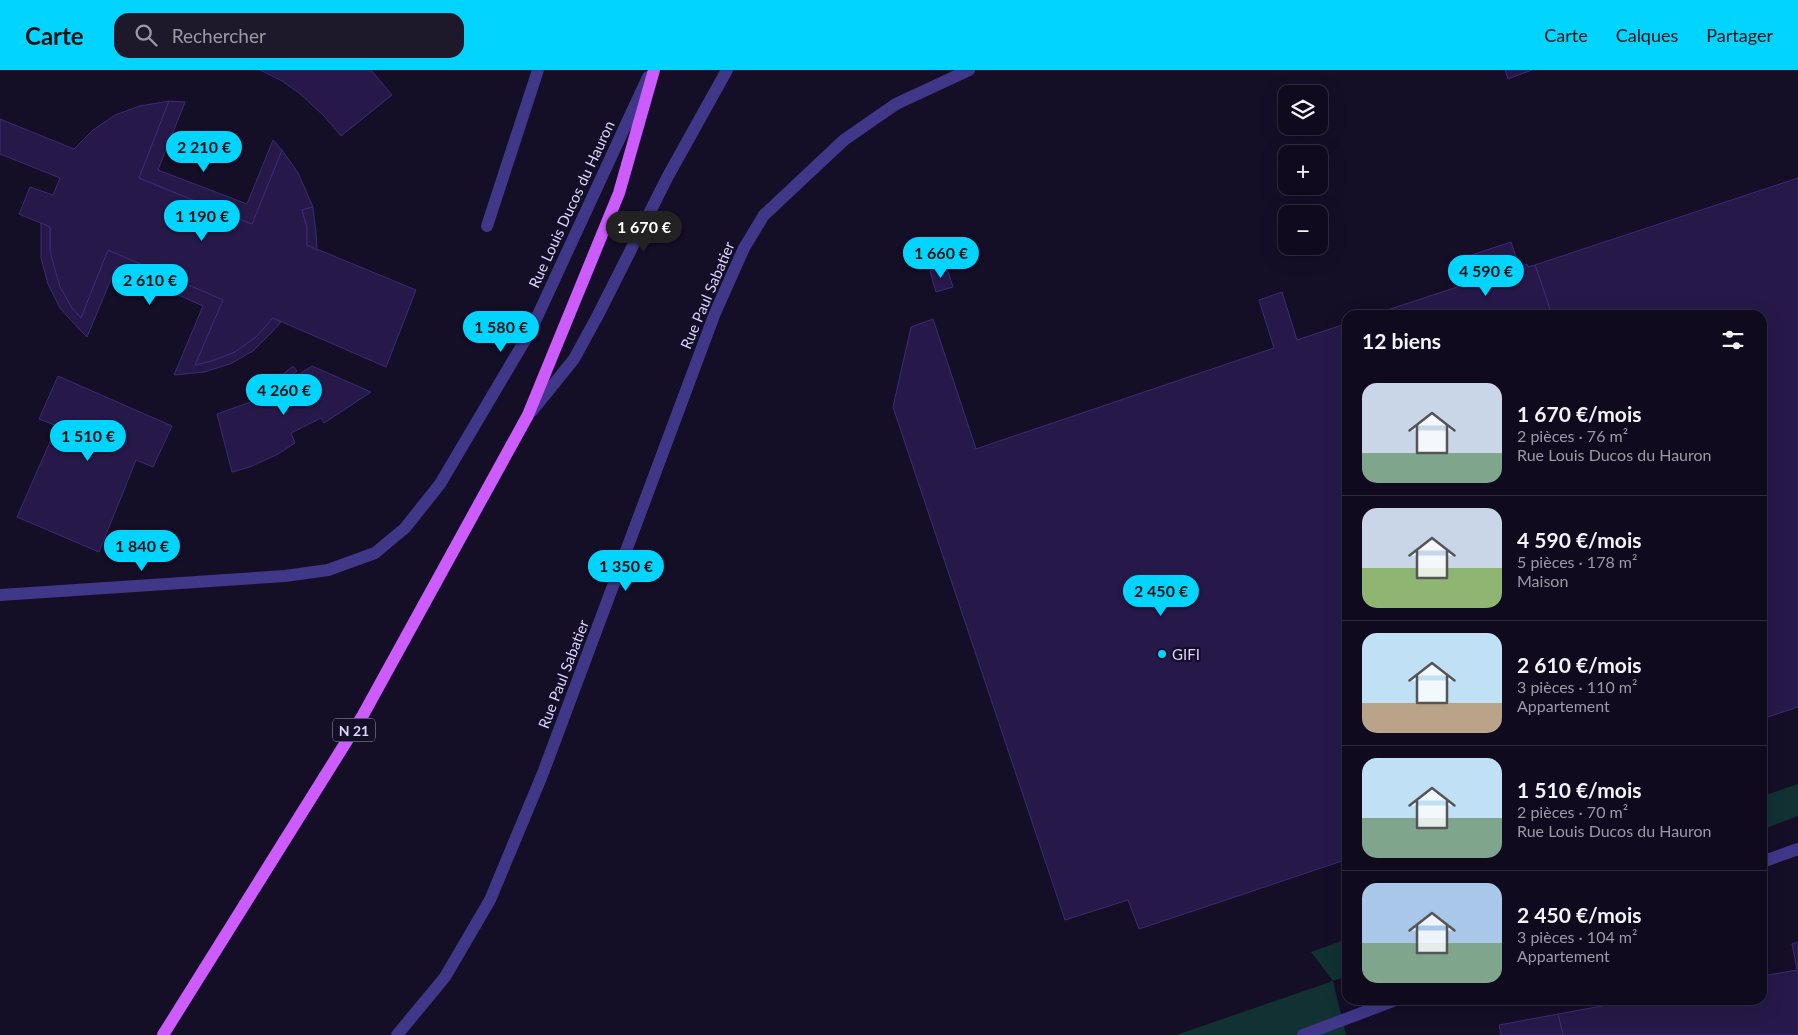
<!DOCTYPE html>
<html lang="fr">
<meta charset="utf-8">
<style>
:root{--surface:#0f0a1d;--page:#1d182a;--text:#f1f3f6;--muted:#9b9aa4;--line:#2f2b3b;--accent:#01d4ff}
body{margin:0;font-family:Lato,sans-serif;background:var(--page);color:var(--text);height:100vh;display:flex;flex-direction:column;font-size:19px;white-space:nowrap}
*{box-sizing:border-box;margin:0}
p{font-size:16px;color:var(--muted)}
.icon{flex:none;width:28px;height:28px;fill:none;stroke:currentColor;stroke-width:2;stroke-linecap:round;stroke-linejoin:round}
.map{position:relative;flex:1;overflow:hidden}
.sheet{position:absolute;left:1342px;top:240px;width:425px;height:695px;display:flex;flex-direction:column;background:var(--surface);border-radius:15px;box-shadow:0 5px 20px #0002,0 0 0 1px var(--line)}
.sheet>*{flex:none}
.controls{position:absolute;left:1278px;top:15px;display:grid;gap:10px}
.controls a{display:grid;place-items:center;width:50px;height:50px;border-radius:10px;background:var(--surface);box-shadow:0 5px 20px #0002,0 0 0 1px var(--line);font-size:25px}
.price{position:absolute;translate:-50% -42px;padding:0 11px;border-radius:18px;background:var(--accent);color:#111;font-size:16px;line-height:32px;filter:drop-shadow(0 1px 2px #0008)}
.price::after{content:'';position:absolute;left:50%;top:30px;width:15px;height:11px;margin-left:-8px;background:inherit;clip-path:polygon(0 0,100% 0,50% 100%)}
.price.active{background:#222;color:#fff}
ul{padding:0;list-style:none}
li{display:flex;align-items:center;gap:15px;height:125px;padding:0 20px}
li+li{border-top:1px solid var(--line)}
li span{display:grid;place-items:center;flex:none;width:140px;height:100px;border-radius:15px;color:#555}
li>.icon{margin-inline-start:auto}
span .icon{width:60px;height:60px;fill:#fffc;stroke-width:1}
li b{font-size:21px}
h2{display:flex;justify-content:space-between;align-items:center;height:60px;padding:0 20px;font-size:21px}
header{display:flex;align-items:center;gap:30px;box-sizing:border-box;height:70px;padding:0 25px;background:var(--accent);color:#111}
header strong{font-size:24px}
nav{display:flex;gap:28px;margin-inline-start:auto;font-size:18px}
.search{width:350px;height:45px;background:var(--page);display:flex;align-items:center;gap:12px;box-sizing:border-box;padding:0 18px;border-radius:15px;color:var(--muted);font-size:19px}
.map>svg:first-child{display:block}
.green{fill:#113132}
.building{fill:#261949;stroke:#3e2a76}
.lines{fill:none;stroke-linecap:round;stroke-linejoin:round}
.lane{stroke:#403789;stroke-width:12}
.street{stroke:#403789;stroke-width:12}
.primary{stroke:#cd5cff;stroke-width:12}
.poi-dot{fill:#01d4ff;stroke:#140e27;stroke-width:2}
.labels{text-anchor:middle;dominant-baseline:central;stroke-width:4.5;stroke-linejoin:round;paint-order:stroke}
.shield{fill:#140e27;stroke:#a099be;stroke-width:1}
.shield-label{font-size:14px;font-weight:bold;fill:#dcd5ff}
.street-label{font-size:15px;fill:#dcd5ff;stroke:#140e27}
.poi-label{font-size:15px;fill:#dcd5ff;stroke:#140e27;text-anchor:start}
</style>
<header>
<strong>Carte</strong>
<div class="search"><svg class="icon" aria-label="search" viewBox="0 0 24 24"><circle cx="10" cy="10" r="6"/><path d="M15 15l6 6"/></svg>Rechercher</div>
<nav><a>Carte</a><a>Calques</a><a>Partager</a></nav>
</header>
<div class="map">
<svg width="1798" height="965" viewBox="0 0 1798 965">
<rect width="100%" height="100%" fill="#140e27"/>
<g class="green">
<path d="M1798,714V746L1763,759V726Z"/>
<path d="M1347,869V906L1333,911L1346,965H1176L1333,911L1311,882Z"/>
</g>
<g class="building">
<path d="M260,0H371L392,25L341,66L323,45L299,23L282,11Z"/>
<path d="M1505,0H1532L1508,9Z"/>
<path d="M169,31L139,108L252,154L282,80L298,103L313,137L302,140L307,157V175L416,220L386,297L273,248L256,267L235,282L212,291L195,295L223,230L108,180L81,248L72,238L60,217L52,193L50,181V157L19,144L30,117L53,125L60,108L0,84V49L74,79L93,60L115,45L140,36Z"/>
<path d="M169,31L185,32L158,100L247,134L273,70L282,80L252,154L139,108Z"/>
<path d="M1798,108V637L1762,649V245H1552L1535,195Z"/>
<path d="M313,137L316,163L317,180L307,175V157L302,140Z"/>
<path d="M41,153L50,157V181L60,217L72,238L81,248L108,180L223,230L195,295L212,291L235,282L256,267L273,248L281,252L272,262L253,281L230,294L204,302L174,305L203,236L116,197L87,267L78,258L60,238L48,214L41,188Z"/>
<path d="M1511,172L1519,196L1458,217L1450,192Z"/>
<path d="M1527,194L1528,197L1535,195L1552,245H1372Z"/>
<path d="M946,195L953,217L936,222L930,201Z"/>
<path d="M1282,222L1297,270L1348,253V789L1139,859L1128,830L1065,850L893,337L911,257L933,249L976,379L1274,278L1259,230Z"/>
<path d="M293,296L297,301L285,312L254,331L251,326L271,314Z"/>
<path d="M312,296L371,322L324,353L321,348L291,363L295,373L278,384L250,397L232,402L217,344L256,330L272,321L290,307L291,309Z"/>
<path d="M58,306L172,356L153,397L136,390L99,482L17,447L57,356L39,349Z"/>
<path d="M1798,872V965H1563L1558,944L1635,930H1762V906L1797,900L1792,874Z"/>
<path d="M1558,944L1563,965H1501L1499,955Z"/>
</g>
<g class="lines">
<path class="lane" d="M487,156L538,0"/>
<g class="street">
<path d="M532,341L574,289L598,245L668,106L727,0"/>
<path d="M0,525L285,506L328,500L375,483L405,458L440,414L531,260L648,7"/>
<path d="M1762,792L1798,779"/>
<path d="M397,965L445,907L490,830L543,703L715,243L744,178L764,145L844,70L896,34L969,0"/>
<path d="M1303,965L1396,930"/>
</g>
<path class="primary" d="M163,965L363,645L528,345L619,123L654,0"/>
</g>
<circle class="poi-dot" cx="1162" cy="584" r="5"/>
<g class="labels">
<rect class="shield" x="333" y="648.5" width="42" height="23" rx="4"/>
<g class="shield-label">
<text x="354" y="660">N 21</text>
</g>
<g class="street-label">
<text transform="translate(571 134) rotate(-65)">Rue Louis Ducos du Hauron</text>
<text transform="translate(707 225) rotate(-67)">Rue Paul Sabatier</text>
<text transform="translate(563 604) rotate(-69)">Rue Paul Sabatier</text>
</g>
<g class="poi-label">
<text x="1172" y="584">GIFI</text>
</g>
</g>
</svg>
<div class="controls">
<a><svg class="icon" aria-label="layers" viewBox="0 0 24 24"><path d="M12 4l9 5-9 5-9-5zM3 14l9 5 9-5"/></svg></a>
<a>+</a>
<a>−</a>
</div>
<b class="price" style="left:204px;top:103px">2 210 €</b>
<b class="price" style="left:202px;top:172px">1 190 €</b>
<b class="price active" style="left:644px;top:183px">1 670 €</b>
<b class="price" style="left:941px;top:209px">1 660 €</b>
<b class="price" style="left:1486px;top:227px">4 590 €</b>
<b class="price" style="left:150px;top:236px">2 610 €</b>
<b class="price" style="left:501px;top:283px">1 580 €</b>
<b class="price" style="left:284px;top:346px">4 260 €</b>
<b class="price" style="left:88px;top:392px">1 510 €</b>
<b class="price" style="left:142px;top:502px">1 840 €</b>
<b class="price" style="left:626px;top:522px">1 350 €</b>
<b class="price" style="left:1161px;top:547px">2 450 €</b>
<section class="sheet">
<h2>12 biens<svg class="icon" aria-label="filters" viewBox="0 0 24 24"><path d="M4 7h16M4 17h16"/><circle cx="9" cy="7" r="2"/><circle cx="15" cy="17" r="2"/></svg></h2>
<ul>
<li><span style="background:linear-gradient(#c9d6e8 70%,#7fa58c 0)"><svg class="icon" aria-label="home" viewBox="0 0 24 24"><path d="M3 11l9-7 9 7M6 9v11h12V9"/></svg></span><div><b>1 670 €/mois</b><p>2 pièces · 76 m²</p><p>Rue Louis Ducos du Hauron</p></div></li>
<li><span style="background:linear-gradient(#c9d6e8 60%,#8fb573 0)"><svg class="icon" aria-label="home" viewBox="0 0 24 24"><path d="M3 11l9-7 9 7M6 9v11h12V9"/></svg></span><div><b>4 590 €/mois</b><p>5 pièces · 178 m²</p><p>Maison</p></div></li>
<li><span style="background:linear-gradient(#bfe0f5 70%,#b9a48a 0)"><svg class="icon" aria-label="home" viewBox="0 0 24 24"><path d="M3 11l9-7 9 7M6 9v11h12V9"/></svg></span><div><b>2 610 €/mois</b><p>3 pièces · 110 m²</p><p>Appartement</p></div></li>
<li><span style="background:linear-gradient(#bfe0f5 60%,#7fa58c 0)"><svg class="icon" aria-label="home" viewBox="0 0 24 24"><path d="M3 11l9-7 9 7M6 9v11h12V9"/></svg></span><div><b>1 510 €/mois</b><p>2 pièces · 70 m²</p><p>Rue Louis Ducos du Hauron</p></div></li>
<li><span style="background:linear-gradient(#a9c7e8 60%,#7fa58c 0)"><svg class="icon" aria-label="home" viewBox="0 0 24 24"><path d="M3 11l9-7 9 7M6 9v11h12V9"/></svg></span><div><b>2 450 €/mois</b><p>3 pièces · 104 m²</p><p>Appartement</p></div></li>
</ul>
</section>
</div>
